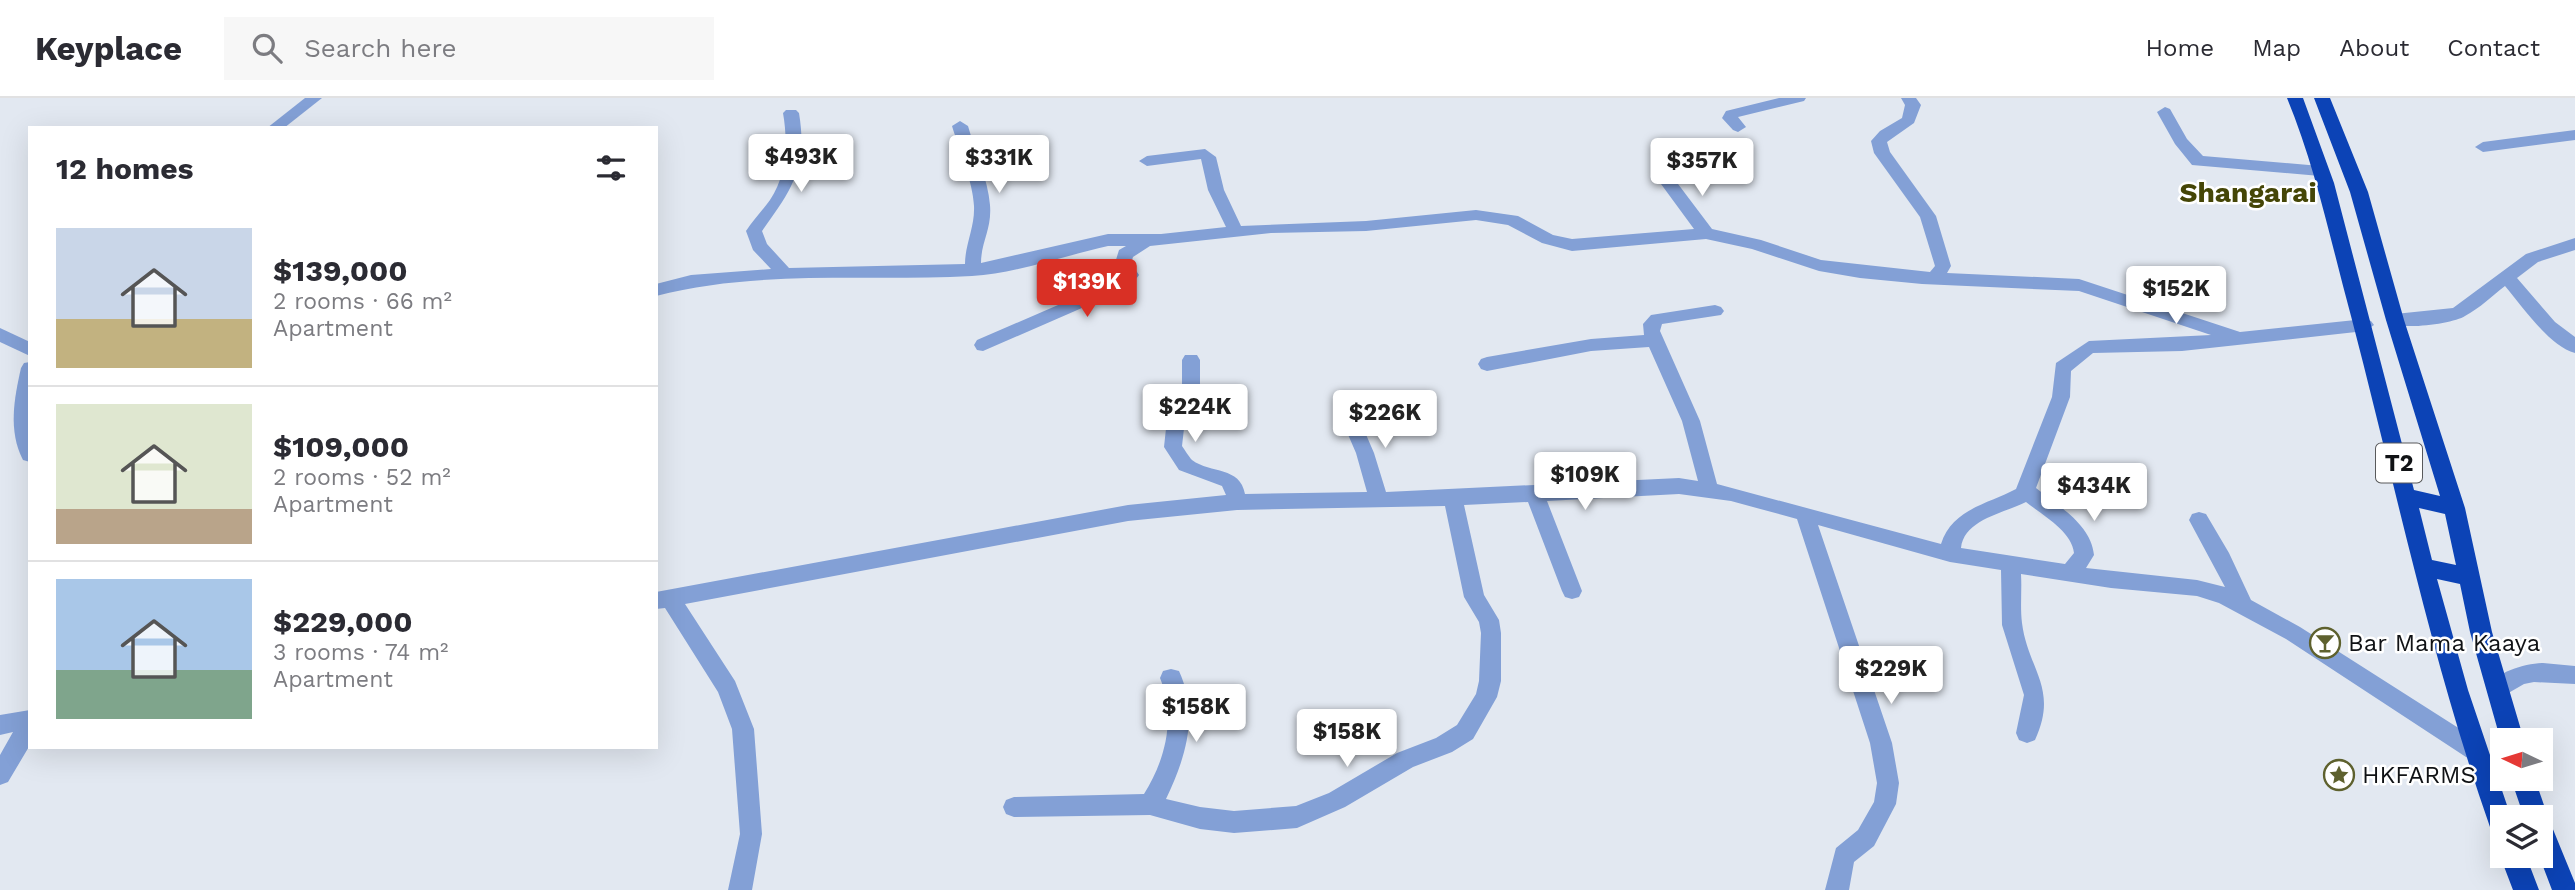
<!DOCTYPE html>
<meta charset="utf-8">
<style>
:root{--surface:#fff;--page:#f7f7f7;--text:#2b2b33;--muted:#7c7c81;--line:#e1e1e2;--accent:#d93025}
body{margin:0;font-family:"Work Sans",sans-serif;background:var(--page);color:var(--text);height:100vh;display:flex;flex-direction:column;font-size:26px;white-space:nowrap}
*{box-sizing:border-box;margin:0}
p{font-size:23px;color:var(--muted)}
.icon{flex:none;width:38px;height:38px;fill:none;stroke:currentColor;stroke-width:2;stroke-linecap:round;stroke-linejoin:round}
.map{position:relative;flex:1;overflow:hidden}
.side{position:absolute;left:28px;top:28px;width:630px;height:623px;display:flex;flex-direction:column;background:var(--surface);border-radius:0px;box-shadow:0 7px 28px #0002}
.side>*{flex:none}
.needle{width:46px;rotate:274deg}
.tools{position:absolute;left:2490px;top:630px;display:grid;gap:14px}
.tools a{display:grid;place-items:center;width:63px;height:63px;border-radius:0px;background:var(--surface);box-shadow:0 7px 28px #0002;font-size:35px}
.price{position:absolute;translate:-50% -60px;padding:0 16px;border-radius:7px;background:#fff;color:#222;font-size:23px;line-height:46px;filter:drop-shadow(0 2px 4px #0008)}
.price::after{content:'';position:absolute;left:50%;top:42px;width:21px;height:16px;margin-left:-10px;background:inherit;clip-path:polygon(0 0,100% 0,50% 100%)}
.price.selected{background:var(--accent);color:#fff}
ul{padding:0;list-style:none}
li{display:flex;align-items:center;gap:21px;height:175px;padding:0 28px}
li+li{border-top:2px solid var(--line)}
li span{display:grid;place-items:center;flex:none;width:196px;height:140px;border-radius:0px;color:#555}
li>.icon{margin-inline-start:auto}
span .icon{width:84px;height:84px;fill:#fffc;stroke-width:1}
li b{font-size:30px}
h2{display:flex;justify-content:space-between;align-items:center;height:84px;padding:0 28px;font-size:30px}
header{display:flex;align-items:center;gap:42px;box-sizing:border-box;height:98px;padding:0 35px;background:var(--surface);border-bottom:2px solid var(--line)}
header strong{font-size:33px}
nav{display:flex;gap:38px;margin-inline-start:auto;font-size:24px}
.search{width:490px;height:63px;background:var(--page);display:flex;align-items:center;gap:18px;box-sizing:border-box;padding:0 24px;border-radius:0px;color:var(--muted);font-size:26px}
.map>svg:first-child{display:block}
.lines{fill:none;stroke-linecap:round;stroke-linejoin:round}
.minor{fill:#83a0d6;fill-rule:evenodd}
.highway{fill:#0c43b6;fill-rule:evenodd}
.labels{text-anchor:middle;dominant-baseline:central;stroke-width:5;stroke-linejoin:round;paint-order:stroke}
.shield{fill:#fff;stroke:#58595b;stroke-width:2}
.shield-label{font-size:23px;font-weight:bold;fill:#101215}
.poi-label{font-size:24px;fill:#101215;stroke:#fff;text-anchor:start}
.quarter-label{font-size:28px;font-weight:bold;fill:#454607;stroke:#fff}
</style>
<header>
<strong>Keyplace</strong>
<div class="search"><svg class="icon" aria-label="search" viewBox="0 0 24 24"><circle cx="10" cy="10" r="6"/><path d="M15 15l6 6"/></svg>Search here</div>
<nav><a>Home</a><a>Map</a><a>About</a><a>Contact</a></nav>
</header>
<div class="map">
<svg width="2575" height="792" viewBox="0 0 2575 792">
<rect width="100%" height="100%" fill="#e2e8f1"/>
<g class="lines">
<g class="minor">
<path d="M305,0H322L284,30H267Z"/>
<path d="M1779,0H1806L1804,3L1738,19L1746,29L1738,34L1733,32L1722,20L1726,13Z"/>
<path d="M1901,0H1916L1921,7L1914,25L1887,44L1890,54L1936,118L1951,168L1947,175L2079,181L2240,234L2365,221L2371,223L2374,227L2365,233L2182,253L2093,255L2071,273L2070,299L2036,390C2058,408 2091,426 2094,457L2086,470L2197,482L2225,489L2189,422L2192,416L2199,414L2206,416L2229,455L2251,502L2300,529L2482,645L2485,652L2482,659L2474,662L2466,659L2286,541L2219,505L2197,498L2111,490L2021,476C2022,492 2020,509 2022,525C2028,572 2059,590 2035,642L2027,645L2019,642L2016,635L2024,597L2002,527L2001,472L1950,464L1818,427L1892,645L1899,685L1896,706L1874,748L1854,764L1849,792H1825L1836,750L1858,732L1874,704L1877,685L1870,645L1797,421L1731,403L1679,396L1547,403L1582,493L1579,499L1572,501L1565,499L1562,493L1528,404L1464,407L1484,497L1499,522L1501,535V583L1497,599L1473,641L1452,654L1413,669L1345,709L1297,730L1234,735L1200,731L1150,717L1014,719L1006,716L1003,709L1006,702L1014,699L1144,696C1166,661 1176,619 1160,580L1163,573L1171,571L1179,573C1199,617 1186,659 1166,701L1200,709L1234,713L1296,708L1329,695L1397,655L1436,640L1457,627L1476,596L1479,583L1481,535L1479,524L1464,499L1445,408L1237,412L1128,423L685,506L735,583L754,631L762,736L752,792H728L740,736L732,631L718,594L665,510L656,511V494L1128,407L1226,397L1222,388L1179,372L1164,349L1168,312L1182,289V262L1185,257H1197L1200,262V290L1186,313L1182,348C1185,352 1189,359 1192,362C1211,376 1240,368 1245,396L1367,394L1356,355L1340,318L1342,313H1356L1358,318L1374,355L1386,394L1679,380L1698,383L1682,323L1649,249L1591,253L1487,273L1481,271L1478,266L1481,261L1487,259L1591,241L1644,237L1643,226L1651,217L1715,207L1721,209L1724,213L1721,217L1662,226L1660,233L1700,323L1717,386L1941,446C1952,411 1988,406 2016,391L2052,299L2056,265L2089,243L2211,237L2079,193L1922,186L1860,180L1819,173L1752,151L1706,141L1572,153L1542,145L1508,127L1476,122L1366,133L1271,135L1150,148L1133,159L1131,165L1139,177L1130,189L983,253L977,252L974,247L977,242L1118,181L1122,176L1115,165L1119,152L1126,148H1108C1064,158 1017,175 972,178C867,184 759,171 656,198V186L691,177L771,171L753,152L746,133C753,122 762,113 770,102C787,77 788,43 783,15L786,12H796L799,15C808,70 792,91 762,133L767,146L789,170L965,166C965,146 975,129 974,108C973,84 959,51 952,28L960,23L968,28C975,53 988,81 990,107C992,131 981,144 981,165L1108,136H1161L1226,129L1208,92L1201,61L1147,68L1139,63L1147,58L1205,51L1216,59L1224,92L1241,128L1366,123L1476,112L1518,118L1553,137L1572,141L1694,131L1661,86L1669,81L1675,82L1712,131L1761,142L1821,162L1930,174L1935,168L1920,119L1874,55L1871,43L1880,33L1902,20L1905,7ZM2026,404C2042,417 2072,433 2074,455L2065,466L1961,450C1964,421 2005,415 2026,404Z"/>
<path d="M2165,9L2170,11L2187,41L2203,58L2320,68L2328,73L2320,78L2192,67L2175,46L2157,14Z"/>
<path d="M2575,32V42L2483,54L2475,49L2483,44Z"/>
<path d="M2575,140V152L2538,164L2517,180L2555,224L2575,239V255C2549,248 2523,209 2505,188C2492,198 2480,210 2465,218C2453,226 2394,234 2386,222L2395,216L2453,210L2526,156Z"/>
<path d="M0,230L30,244V258L0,244Z"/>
<path d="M30,264V364L23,362C8,333 14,301 21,270L24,265Z"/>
<path d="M2543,565L2575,568V586L2534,584L2524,586L2498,601L2490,599L2487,592C2496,573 2524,566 2543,565Z"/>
<path d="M30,612V647L8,684L0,687V657L13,634L0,637V617Z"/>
</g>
<g class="highway">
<path d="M2287,0H2303L2334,85L2414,392L2440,398L2386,222L2350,94L2314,0H2330L2368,94L2404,222L2465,410L2492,534L2524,642H2502V647L2470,534L2460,486L2437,481L2468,592L2511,719H2502V741L2493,737L2490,729C2431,561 2396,390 2351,218C2331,145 2316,70 2287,0ZM2419,410L2445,416L2456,467L2432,462Z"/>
<path d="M2511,681H2535L2548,719L2547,723L2550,724L2575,785V792H2552L2539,758H2541V719H2524Z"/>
<path d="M2502,753V758H2526L2539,792H2513L2500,758Z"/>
</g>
</g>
<defs>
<g id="bar-ring" transform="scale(1.575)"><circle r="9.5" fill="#fff" stroke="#5e612e" stroke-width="1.5"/><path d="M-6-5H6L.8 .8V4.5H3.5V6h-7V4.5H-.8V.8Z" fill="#5e612e"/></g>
<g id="sight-ring" transform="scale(1.575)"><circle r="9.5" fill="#fff" stroke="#5e612e" stroke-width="1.5"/><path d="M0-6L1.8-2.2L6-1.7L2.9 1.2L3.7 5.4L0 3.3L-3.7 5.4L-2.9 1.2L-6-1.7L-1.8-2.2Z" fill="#5e612e"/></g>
</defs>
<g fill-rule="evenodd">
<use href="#bar-ring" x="2325" y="545"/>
<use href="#sight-ring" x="2339" y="677"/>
</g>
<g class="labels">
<rect class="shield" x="2376" y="345.5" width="46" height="39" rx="5"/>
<g class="shield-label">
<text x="2399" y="365">T2</text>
</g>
<g class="poi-label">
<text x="2348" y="545">Bar Mama Kaaya</text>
<text x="2362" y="677">HKFARMS</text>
</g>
<g class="quarter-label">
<text x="2248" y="94">Shangarai</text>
</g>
</g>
</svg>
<div class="tools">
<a><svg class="needle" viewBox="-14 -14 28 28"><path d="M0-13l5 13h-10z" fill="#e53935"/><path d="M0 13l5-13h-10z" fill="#7c7c81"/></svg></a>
<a><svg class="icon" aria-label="layers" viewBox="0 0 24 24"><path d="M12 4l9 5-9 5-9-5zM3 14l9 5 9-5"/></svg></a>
</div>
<b class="price" style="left:801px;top:96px">$493K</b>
<b class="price" style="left:999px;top:97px">$331K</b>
<b class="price" style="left:1702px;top:100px">$357K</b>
<b class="price selected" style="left:1087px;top:221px">$139K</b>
<b class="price" style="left:2176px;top:228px">$152K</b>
<b class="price" style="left:1195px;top:346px">$224K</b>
<b class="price" style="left:1385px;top:352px">$226K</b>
<b class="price" style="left:1585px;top:414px">$109K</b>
<b class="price" style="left:2094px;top:425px">$434K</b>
<b class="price" style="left:1891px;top:608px">$229K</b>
<b class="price" style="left:1196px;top:646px">$158K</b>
<b class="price" style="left:1347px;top:671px">$158K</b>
<section class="side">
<h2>12 homes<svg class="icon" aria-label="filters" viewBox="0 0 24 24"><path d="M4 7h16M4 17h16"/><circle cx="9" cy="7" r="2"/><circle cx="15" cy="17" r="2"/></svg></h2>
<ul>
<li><span style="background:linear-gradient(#c9d6e8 65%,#c2b280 0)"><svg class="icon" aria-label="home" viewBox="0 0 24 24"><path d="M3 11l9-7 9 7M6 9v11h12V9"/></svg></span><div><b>$139,000</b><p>2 rooms · 66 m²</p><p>Apartment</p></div></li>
<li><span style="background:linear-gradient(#dfe7d0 75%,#b9a48a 0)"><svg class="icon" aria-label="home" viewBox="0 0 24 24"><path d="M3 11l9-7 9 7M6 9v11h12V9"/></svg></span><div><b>$109,000</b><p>2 rooms · 52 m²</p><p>Apartment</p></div></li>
<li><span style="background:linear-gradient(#a9c7e8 65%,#7fa58c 0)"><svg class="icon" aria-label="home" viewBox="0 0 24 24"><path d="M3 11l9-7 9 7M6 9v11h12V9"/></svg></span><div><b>$229,000</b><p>3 rooms · 74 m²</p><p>Apartment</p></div></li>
</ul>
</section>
</div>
